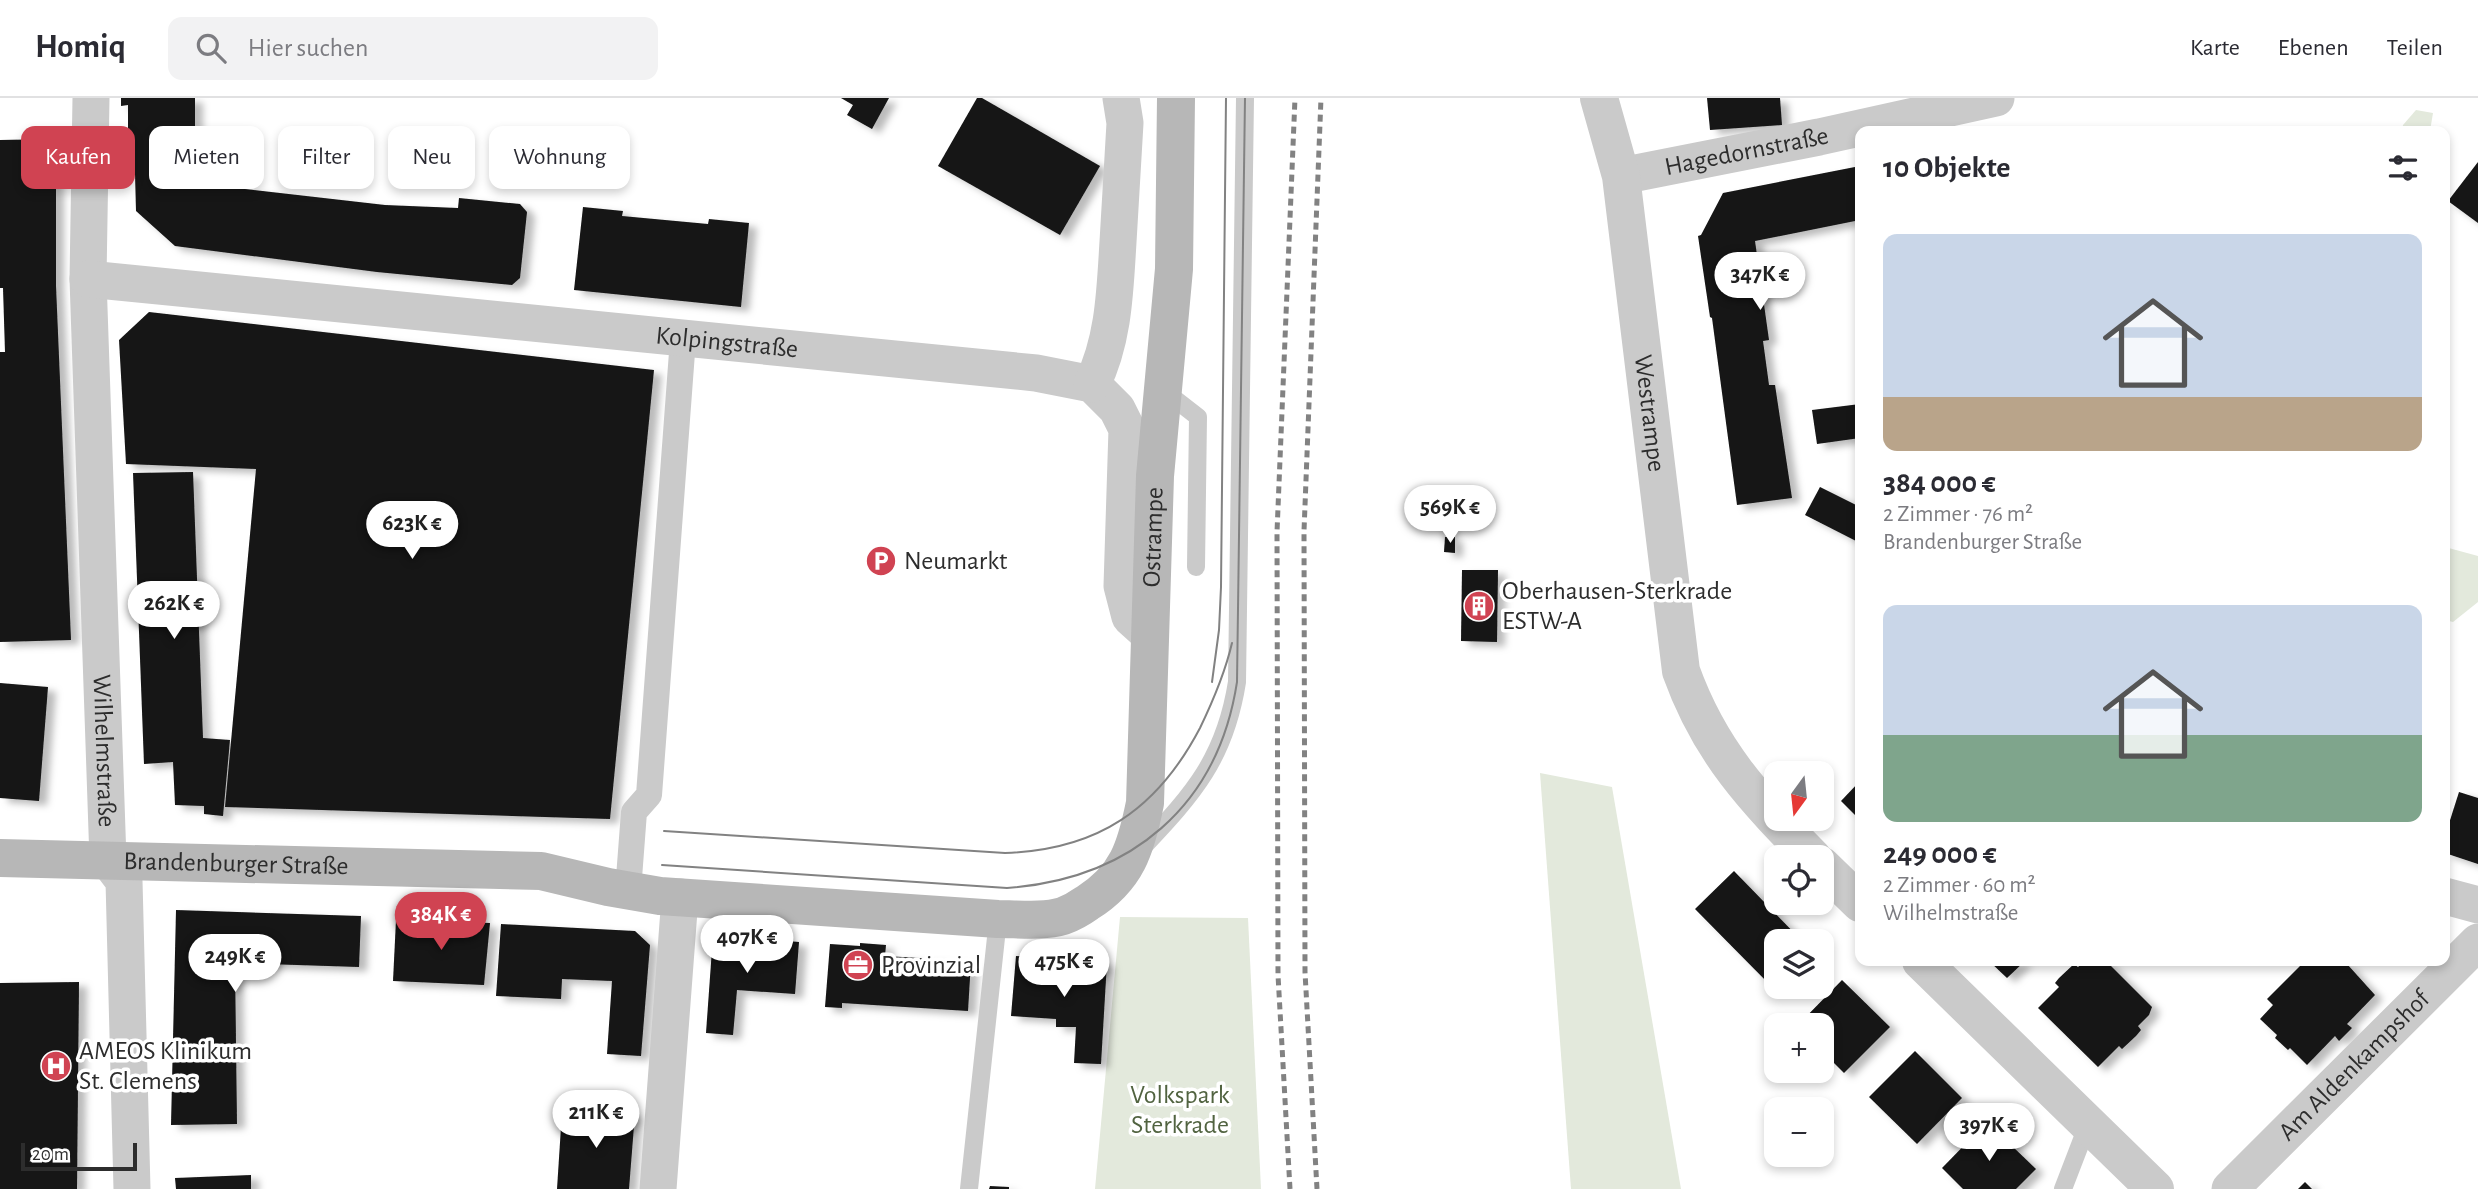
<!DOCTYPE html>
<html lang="de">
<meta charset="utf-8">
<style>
:root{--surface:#fff;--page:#f2f2f3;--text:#2b2b33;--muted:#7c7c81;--line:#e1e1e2;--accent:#d04352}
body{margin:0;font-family:"Alegreya Sans",sans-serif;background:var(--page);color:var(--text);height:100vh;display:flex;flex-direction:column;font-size:26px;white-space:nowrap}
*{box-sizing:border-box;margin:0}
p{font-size:23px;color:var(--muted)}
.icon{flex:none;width:38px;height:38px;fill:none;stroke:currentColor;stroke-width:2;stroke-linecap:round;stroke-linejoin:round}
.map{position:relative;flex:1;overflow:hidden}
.sheet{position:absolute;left:1855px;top:28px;width:595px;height:840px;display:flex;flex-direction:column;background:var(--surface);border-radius:14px;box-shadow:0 4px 10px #0003}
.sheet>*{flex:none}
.banner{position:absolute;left:21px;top:28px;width:665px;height:63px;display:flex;gap:14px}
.needle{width:46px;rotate:195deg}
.tools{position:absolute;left:1764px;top:663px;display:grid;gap:14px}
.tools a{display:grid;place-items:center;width:70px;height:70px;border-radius:14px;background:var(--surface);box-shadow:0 4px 10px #0003;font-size:35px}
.scale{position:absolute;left:21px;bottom:18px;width:116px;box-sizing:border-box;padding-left:7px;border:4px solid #2d2d2d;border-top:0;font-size:19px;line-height:24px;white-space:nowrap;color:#2d2d2d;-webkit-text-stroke:5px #fff;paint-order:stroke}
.price{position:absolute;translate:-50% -60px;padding:0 16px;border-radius:24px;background:#fff;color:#222;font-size:23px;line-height:46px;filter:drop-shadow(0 2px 4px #0008)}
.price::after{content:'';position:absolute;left:50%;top:42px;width:21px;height:16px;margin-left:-10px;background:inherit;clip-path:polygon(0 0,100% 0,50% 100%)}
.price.current{background:var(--accent);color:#fff}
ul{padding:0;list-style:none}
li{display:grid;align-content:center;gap:14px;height:371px;padding:0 28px}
li span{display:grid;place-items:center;height:217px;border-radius:14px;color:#555}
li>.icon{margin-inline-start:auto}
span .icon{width:126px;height:126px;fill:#fffc;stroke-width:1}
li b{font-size:30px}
h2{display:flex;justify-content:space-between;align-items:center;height:84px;padding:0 28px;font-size:30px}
.pill{padding:0 24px;border-radius:14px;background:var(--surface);box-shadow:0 4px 10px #0003;font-size:24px;line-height:63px}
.pill.current{background:var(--accent);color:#fff}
header{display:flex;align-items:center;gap:42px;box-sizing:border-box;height:98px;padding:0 35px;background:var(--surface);border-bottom:2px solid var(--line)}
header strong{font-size:33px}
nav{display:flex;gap:38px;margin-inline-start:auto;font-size:24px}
.search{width:490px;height:63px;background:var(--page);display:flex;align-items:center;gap:18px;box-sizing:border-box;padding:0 24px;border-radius:14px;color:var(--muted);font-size:26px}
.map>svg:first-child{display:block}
.green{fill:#e3e9dc}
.building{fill:#141414;filter:url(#shadow)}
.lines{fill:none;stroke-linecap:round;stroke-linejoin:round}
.service{stroke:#cacaca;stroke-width:18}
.pedestrian{stroke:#cacaca;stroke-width:26}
.minor{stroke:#cacaca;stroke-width:37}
.tertiary{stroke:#cacaca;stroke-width:38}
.secondary{stroke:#b7b7b7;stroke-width:38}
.tram{stroke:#828282;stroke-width:2}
.rail{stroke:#828282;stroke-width:5;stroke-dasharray:7 5;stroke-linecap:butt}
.labels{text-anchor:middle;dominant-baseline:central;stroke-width:7;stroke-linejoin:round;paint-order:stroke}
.street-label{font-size:26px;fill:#2d2d2d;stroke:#fff}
.poi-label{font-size:26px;fill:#2d2d2d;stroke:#fff;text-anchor:start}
.park-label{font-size:26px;fill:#516340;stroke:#fff}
</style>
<header>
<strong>Homiq</strong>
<div class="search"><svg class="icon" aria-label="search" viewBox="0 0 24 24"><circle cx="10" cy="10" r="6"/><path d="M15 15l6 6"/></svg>Hier suchen</div>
<nav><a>Karte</a><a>Ebenen</a><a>Teilen</a></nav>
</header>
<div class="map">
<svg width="2478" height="1091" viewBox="0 0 2478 1091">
<defs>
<filter id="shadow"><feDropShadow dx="8" dy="4.5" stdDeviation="3.5" flood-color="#0004"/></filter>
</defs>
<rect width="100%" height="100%" fill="#fff"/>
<g class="green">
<path d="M2416,12L2433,15L2430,33H2402L2403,27Z"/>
<path d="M2445,449L2478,458V504L2453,524L2445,522Z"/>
<path d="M1540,675L1612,689L1681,1091H1571Z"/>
<path d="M1120,819L1248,820L1261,1091H1095Z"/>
</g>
<g class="building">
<path d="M121,0H195V70L211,87L385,107L458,110L459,100L520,106L527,114L520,180L512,187L377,174L175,148L136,113L134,39H128V7L121,8Z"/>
<path d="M841,0H889L872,31L847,17L853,7Z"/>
<path d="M977,0H982L1100,68L1060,137L938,68Z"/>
<path d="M1707,0H1780L1782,27L1710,32Z"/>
<path d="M56,41V188L71,542L0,544V254H5L3,190H0V42Z"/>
<path d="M2478,64V125L2448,103Z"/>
<path d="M1860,68V122L1755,143L1769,242L1763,243L1769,287H1775L1792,400L1737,407L1712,220L1710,219L1698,138L1701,137L1723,95Z"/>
<path d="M583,109L623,113L622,118L708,126L709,121L749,125L741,209L574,192Z"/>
<path d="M149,214L654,272L610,721L225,709L256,371L126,366L119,242Z"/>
<path d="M1860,306V340L1817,346L1812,312Z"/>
<path d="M193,374L203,640L230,642L223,718L204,716V708L175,707L173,664L144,666L133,375Z"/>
<path d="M1820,389L1860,409V445L1805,417Z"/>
<path d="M1445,439H1455V455L1444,454Z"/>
<path d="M1462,472H1498L1497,544L1461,543Z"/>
<path d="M0,585L48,589L39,703L0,700Z"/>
<path d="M1860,683V722L1841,703Z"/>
<path d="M2459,694L2478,700V766L2445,755V738Z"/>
<path d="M1734,773L1803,844H1776V885L1772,889L1695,811Z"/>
<path d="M176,812L361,818L359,869L235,865L237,1026L171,1027Z"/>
<path d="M396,822L490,825L484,887L393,883Z"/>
<path d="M501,826L635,833L650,847L641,958L607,956L612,883L562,881L561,901L496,898Z"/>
<path d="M713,837L799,844L795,896L737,892L733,937L706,935Z"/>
<path d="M860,845L886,847L885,858L971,863L968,913L842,905V910L825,909L830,846L860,848Z"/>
<path d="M1016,858L1107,864L1101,966L1074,965L1076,929H1056V921L1011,918Z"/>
<path d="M1989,863H2025L2007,880Z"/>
<path d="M2084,863H2106L2152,909L2149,917L2138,928L2141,932L2136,938L2122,951L2119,948L2098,969L2038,910L2059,889L2055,885L2059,880L2074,866L2078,869Z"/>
<path d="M2305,863L2314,865L2317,863H2340L2345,868L2347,866L2375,897L2347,926L2352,930L2339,943L2335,938L2307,967L2290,950L2288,952L2275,940L2277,937L2260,921L2273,907L2267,901Z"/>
<path d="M1842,882L1890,929L1844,975L1822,953V928H1797Z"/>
<path d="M79,884L77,1091H0V885Z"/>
<path d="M1915,953L1962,1000L1917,1046L1869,999Z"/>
<path d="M567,1008L635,1015L629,1091H557L561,1029L566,1030Z"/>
<path d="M1987,1024L2036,1071L2016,1091H1963L1942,1070Z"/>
<path d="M251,1077V1091H176L175,1080Z"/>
<path d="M2305,1084L2312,1091H2298Z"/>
<path d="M990,1088L1009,1089V1091H989Z"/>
</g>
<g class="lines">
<g class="service">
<path d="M1162,291L1198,319L1196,469"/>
<path d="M1143,749C1194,695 1225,660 1237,584L1245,0"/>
<path d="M969,1091L998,821"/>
<path d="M2063,1091L2088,1026"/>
</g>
<path class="pedestrian" d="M628,793L634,714L649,697L683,241"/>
<g class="minor">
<path id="s1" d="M91,0L88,181L108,762L124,783L132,1091"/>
<path id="s2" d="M1621,78L1819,39L1996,0"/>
<path id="s3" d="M88,181L1036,275L1092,286L1117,311L1127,331L1122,488L1130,519L1150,537"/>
<path d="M1092,286C1114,242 1115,192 1118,144C1120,104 1123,65 1125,25L1121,0"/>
<path d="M2445,798L2478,807"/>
<path d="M658,1091L680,799"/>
<path id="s4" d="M2230,1091L2478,844"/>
</g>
<g class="tertiary">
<path id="s5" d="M1599,0L1621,78L1681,573C1710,654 1754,700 1813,760"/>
<path d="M1822,768L1860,805"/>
<path d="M1921,863L2155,1091"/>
</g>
<path class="secondary" id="s6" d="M0,760L541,773L608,789L660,798L998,821C1019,821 1042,824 1063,818C1071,815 1080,810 1087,805C1127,780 1136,750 1145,705L1155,378L1174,171L1176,0"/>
<g class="tram">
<path d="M1212,584L1219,532L1221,489L1226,0"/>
<path d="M664,733L1005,755C1097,752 1157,712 1200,630C1213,603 1225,575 1232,545"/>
<path d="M662,767L1007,790C1131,781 1218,708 1237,584L1245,0"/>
</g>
<g class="rail">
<path d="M1290,1091L1278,877L1277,434L1295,0"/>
<path d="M1317,1091L1305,874L1304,433L1321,0"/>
</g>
</g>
<defs>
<g id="parking-disc" transform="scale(1.575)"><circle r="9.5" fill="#d04352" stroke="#fff"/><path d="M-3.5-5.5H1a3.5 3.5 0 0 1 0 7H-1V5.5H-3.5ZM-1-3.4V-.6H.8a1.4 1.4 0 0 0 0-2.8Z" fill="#fff"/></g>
<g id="building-disc" transform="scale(1.575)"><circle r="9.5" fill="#d04352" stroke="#fff"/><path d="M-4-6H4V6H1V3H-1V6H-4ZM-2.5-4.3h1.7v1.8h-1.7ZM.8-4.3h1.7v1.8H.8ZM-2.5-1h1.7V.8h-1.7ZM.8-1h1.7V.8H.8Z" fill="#fff"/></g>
<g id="office-disc" transform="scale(1.575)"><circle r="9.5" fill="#d04352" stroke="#fff"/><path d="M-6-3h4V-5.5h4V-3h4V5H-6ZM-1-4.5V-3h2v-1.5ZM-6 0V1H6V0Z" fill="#fff"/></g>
<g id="hospital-disc" transform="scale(1.575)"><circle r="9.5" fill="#d04352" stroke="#fff"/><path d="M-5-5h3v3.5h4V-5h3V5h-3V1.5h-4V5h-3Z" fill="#fff"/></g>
</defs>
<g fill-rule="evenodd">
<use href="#parking-disc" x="881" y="463"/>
<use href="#building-disc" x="1479" y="508"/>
<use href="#office-disc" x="858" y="867"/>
<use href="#hospital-disc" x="56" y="968"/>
</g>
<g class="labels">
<g class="street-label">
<text stroke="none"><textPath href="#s2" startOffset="128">Hagedornstraße</textPath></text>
<text stroke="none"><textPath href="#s3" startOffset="642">Kolpingstraße</textPath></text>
<text stroke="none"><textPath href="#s5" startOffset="320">Westrampe</textPath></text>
<text stroke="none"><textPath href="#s6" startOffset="1480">Ostrampe</textPath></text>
<text stroke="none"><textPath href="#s1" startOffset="653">Wilhelmstraße</textPath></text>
<text stroke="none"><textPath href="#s6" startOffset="236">Brandenburger Straße</textPath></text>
<text stroke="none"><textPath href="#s4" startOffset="175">Am Aldenkampshof</textPath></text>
</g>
<g class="poi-label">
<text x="904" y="463">Neumarkt</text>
<text x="1502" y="493">Oberhausen-Sterkrade<tspan x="1502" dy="30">ESTW-A</tspan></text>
<text x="881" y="867">Provinzial</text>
<text x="79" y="953">AMEOS Klinikum<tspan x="79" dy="30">St. Clemens</tspan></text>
</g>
<g class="park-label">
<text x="1180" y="997">Volkspark<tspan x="1180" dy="30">Sterkrade</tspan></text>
</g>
</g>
</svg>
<div class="tools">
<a><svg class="needle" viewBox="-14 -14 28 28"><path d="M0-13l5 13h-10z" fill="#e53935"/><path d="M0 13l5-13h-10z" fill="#7c7c81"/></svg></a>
<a><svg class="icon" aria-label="locate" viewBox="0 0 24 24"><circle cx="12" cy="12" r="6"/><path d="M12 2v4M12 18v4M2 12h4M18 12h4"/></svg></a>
<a><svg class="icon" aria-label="layers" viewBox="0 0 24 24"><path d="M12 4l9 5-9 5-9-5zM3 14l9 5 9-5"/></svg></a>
<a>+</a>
<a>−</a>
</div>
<div class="scale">20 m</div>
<b class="price" style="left:1760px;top:214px">347K €</b>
<b class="price" style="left:1450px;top:447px">569K €</b>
<b class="price" style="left:412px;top:463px">623K €</b>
<b class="price" style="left:174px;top:543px">262K €</b>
<b class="price current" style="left:441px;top:854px">384K €</b>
<b class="price" style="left:747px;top:877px">407K €</b>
<b class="price" style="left:235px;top:896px">249K €</b>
<b class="price" style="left:1064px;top:901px">475K €</b>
<b class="price" style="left:596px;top:1052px">211K €</b>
<b class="price" style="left:1989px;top:1065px">397K €</b>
<div class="banner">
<a class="pill current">Kaufen</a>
<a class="pill">Mieten</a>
<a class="pill">Filter</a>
<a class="pill">Neu</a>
<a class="pill">Wohnung</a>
</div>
<section class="sheet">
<h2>10 Objekte<svg class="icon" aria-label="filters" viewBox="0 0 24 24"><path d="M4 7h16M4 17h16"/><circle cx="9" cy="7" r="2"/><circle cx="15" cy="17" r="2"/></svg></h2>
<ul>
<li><span style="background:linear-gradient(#c9d6e8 75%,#b9a48a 0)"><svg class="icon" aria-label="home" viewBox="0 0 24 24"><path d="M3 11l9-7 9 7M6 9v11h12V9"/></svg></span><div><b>384 000 €</b><p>2 Zimmer · 76 m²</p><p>Brandenburger Straße</p></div></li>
<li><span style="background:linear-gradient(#c9d6e8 60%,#7fa58c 0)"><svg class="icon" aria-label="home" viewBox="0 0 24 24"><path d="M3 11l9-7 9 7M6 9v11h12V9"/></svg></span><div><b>249 000 €</b><p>2 Zimmer · 60 m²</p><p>Wilhelmstraße</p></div></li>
</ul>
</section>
</div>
